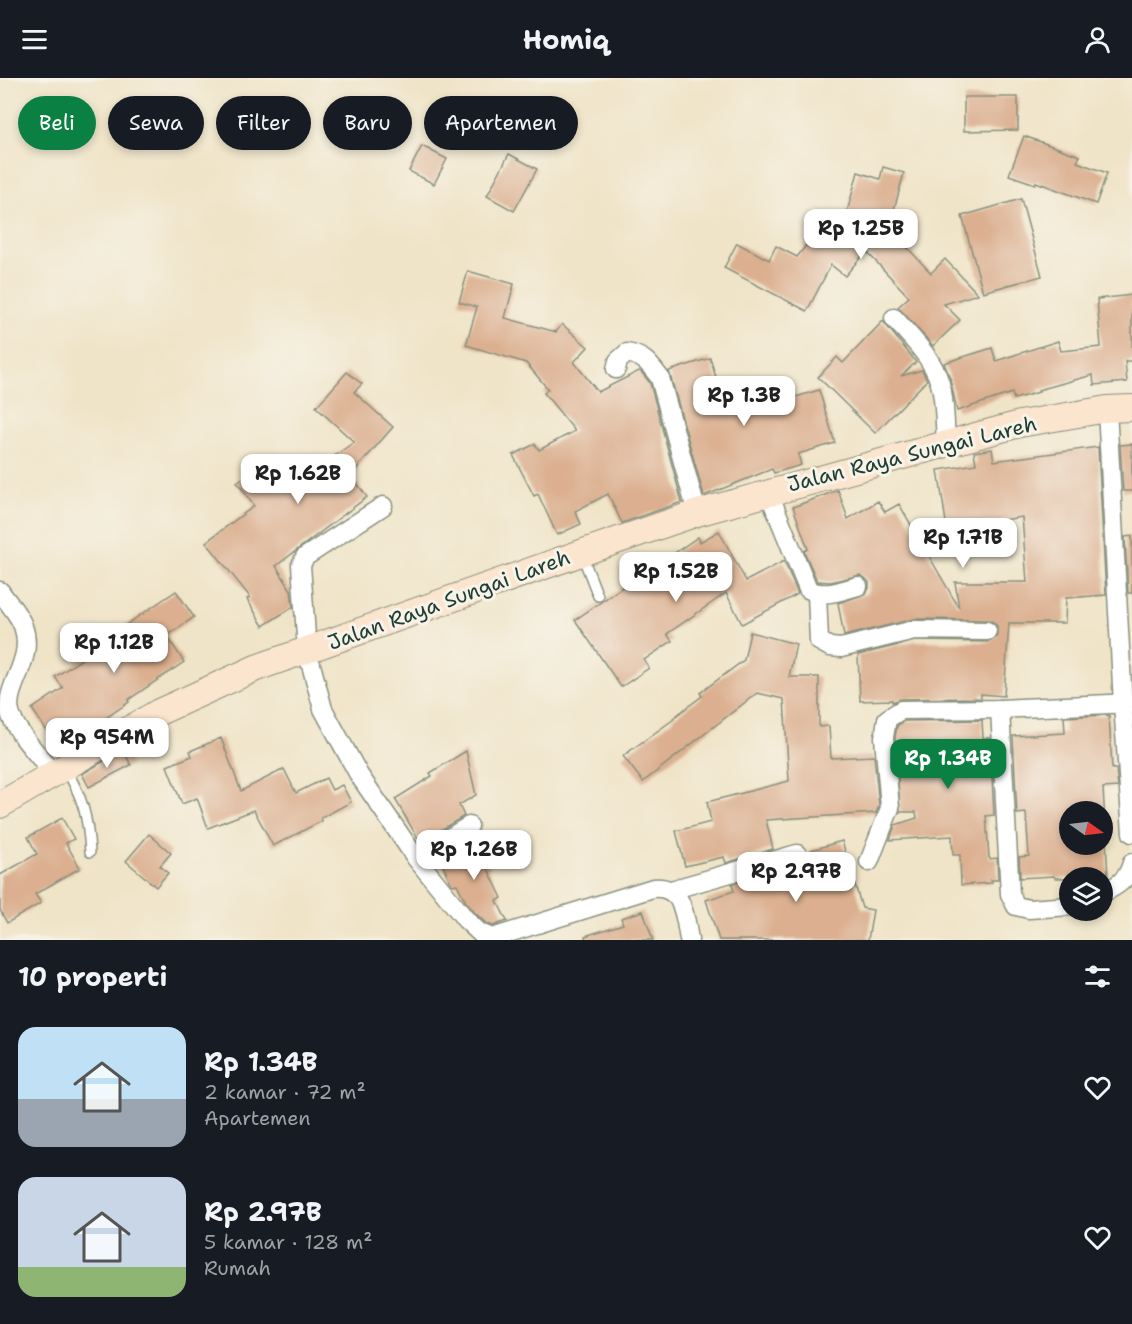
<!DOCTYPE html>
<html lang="id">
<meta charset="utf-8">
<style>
:root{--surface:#171b24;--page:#20242c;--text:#f1f3f6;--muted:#9ea1a6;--accent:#0b8043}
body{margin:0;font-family:"Shantell Sans",sans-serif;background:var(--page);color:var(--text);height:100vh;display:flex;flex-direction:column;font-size:22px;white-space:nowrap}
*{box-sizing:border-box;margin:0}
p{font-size:20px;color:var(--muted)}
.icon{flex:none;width:33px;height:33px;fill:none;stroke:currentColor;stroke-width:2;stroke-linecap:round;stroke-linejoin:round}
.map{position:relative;height:862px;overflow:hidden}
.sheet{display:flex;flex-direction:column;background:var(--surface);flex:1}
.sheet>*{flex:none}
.banner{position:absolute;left:18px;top:18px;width:600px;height:54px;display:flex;gap:12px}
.needle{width:39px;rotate:104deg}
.buttons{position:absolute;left:1059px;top:723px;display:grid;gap:12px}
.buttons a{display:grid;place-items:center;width:54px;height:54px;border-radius:50%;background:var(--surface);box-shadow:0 3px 9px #0003;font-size:30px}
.price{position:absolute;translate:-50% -51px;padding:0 14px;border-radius:12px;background:#fff;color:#222;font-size:20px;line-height:39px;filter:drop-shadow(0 2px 3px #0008)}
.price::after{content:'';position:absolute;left:50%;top:36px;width:18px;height:14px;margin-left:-9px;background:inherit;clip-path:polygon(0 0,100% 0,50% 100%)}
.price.on{background:var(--accent);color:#fff}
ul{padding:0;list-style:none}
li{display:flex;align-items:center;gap:18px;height:150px;padding:0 18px}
li span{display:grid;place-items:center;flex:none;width:168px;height:120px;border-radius:18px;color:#555}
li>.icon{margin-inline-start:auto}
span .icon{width:72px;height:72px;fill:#fffc;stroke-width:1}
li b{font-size:26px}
h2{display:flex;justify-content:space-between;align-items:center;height:72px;padding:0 18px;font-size:26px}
.tag{padding:0 21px;border-radius:27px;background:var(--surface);box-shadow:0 3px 9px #0003;font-size:21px;line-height:54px}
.tag.on{background:var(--accent);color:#fff}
header{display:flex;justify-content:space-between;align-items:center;height:78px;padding:0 18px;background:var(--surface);font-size:27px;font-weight:700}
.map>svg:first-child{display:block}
.building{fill:#dbaf8f;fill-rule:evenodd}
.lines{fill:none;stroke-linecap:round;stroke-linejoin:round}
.lane-casing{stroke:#88907e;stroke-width:12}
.street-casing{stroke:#88907e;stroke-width:21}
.secondary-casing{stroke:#88907e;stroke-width:28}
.lane{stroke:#fff;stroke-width:9}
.street{stroke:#fff;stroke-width:18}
.secondary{stroke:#fce5cf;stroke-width:26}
.labels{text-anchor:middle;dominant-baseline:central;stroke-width:6;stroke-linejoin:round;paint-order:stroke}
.street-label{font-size:21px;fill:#1f3d34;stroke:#f7f3e8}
</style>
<header><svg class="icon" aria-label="menu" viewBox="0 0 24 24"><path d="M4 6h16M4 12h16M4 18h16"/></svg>Homiq<svg class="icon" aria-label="person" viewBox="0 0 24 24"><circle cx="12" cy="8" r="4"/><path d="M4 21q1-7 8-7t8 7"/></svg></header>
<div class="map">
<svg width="1132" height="862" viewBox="0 0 1132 862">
<rect width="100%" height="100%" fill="#f7f3e8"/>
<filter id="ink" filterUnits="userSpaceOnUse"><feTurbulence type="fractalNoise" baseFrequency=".0167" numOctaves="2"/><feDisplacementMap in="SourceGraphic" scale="12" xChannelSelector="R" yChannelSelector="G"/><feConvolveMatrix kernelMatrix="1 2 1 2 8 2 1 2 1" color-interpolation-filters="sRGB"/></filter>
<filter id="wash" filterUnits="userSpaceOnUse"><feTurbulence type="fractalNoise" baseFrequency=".008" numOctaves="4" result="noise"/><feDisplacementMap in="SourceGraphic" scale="24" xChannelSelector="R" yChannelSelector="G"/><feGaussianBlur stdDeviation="1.35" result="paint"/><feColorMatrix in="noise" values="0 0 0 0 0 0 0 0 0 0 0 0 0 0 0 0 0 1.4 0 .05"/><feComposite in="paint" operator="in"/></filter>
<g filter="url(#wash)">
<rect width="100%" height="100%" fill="#f0e4c8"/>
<g id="blocks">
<g class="building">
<path d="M964,19H1018V52L964,53Z"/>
<path d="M1024,58L1080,78L1077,84L1107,95L1096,126L1036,104L1035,106L1009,97Z"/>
<path d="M422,68L447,81L434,106L409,93Z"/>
<path d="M509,76L537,91L514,133L487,118Z"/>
<path d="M883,89L904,95L889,150L931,195L945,181L978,216L944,226L960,242L933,268L898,229L909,219L866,173L845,198L831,187L807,233L724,190L737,165L769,182L776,168L797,179L825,143L841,156L858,94L880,101Z"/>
<path d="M1021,121L1042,198L983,214L962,138Z"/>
<path d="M468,193L514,206L505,240L556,254L562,246L588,269L574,284L598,314L639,293L642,295L650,305L682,424L622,445L608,416L575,433L581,446L557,457L538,416L534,418L513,377L535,366L539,372L575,353L544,315L548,311L526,285L466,267L477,229L459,224Z"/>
<path d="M1132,217V283H1125L1127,304L1094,307L1093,297L1038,312L1039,314L1014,321L1012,315L957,333L950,300L944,285L992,270L996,283L1058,263L1061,273L1101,269L1097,221Z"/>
<path d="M883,243L916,284L901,298L922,292L927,302L875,355L818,299L837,279L843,285Z"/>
<path d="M710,280L719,309L756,298L766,328L819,312L835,365L798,376L801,387L774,395L772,391L704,418L669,293Z"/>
<path d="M347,294L362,306L354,314L393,349L351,397L367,419L276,488L291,512L293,529L263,548L247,521L250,519L206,464L254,428L237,404L252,394L259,403L287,383L301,402L354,364L316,329Z"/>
<path d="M1132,366V413H1123L1120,367Z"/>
<path d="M1098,369L1106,517L1066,520L1065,545H1009L1004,618L981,616V620L901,621L892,624V622L860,623L858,577L915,563L987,564L997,558V548L993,544L987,542L914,541L844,558L838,525L866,516L869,510V504L865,500L860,497L831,504L817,503L804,473L808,471L793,429L838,412L848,441L878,423L885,434L899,426L959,530L955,504H1027L1022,439L947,451L938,392L976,386L974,374L992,371L994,383Z"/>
<path d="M719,453L746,503L784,483L798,516L742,546L726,515L667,556L672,563L644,582L649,590L621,609L575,542L634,501L631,495L649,483L653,490L698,459L700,464Z"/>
<path d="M1132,458V515H1128L1125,459Z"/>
<path d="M176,513L194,539L167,558L184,584L128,622L129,624L106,640L109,646L60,673L32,631L63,610L55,599L116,558L114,555Z"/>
<path d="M750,554L796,566L789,599H819V649L829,648L831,680L874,678L879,728L876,735L766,742L773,771L726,785L724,779L685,788L676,753L711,744L707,724L789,703L784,621L757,615L643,704L623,678L674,641L673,640L702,618L700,615L744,582Z"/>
<path d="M1109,637L1112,691H1116L1118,709L1103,710L1108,798L1098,800H1055L1054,798L1020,800L1019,779L1029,778L1026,735L1017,736L1013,658L1065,655L1064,639ZM1070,734H1102V766H1070Z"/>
<path d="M982,642L983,660H990L994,737L986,738L989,779L990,781L997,780L998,802H991L992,805L961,807L960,777H953L952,758L890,762L895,747L917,740L916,734H900L895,659L897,648L904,643Z"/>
<path d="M221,660L241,713L284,691L296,715L326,700L332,712L342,707L351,724L321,740L322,743L273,768L254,732L208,750L197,720L182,726L167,688L192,678L190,673Z"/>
<path d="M123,672L131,687L89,709L82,696Z"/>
<path d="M466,673L476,717L459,727L464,738L420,764L395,721L432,698L430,695Z"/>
<path d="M62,740L74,761L66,765L80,790L35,816L41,825L7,845L0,832V797L37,776L28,759Z"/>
<path d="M149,756L171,775L160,788L168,795L156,809L126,783Z"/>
<path d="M474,758L490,789L488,791L502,820L497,823L507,843L493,848L486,845L474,834L466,824L457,806L452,807L439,779Z"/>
<path d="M842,763L862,830L873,832L868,862H719L706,822L734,813L732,806L814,782L811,772Z"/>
<path d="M643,833L653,862H586L585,858L623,846L621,840Z"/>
</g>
</g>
</g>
<g filter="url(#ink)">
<use href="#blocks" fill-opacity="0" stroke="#88907e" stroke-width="1.5"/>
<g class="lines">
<g class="lane-casing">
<g id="lane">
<path d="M582,477L598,518"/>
<path d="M65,690C83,719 88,740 90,774"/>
</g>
</g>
<g class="street-casing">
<g id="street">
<path d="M894,240C913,262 937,283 942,314C945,330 945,349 946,366"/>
<path d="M616,291L618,283L627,275C645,278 650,287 660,300L697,435"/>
<path d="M1107,331L1123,626L1132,755"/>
<path d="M768,413L808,511C824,520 840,513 858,508"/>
<path d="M383,428L305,479L301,487L307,572L323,631L359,697L416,780L466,842L480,855L492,860L653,810C684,807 685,839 689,862"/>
<path d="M0,513C7,524 19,536 23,548C36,584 1,610 11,638C18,656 40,679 53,695"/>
<path d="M817,516L819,563L830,569L841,570L914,552L987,553"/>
<path d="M1000,631L1010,816L1016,828L1029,831L1070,828"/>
<path d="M416,780L469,748"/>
<path d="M869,784L890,730L884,659L887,641L901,632L1000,631L1132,625"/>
<path d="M671,812L797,776"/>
<path d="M1102,815C1118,808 1128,801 1132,785"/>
</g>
</g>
<g class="secondary-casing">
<path id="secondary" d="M0,727L159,634L256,590L581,475L697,435L946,366L1020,346L1107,331L1132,330"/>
</g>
<use href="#lane" class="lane"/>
<use href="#street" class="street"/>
<use href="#secondary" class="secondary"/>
</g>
</g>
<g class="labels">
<g class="street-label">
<text transform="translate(912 376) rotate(-14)">Jalan Raya Sungai Lareh</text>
<text transform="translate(449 522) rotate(-20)">Jalan Raya Sungai Lareh</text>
</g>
</g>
</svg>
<div class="buttons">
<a><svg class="needle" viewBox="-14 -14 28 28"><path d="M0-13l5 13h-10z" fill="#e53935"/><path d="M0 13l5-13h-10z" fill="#9ea1a6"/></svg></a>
<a><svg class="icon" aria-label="layers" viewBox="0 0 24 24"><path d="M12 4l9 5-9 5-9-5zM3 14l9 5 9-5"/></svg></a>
</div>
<b class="price" style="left:861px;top:182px">Rp 1.25B</b>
<b class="price" style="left:744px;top:349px">Rp 1.3B</b>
<b class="price" style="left:298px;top:427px">Rp 1.62B</b>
<b class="price" style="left:963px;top:491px">Rp 1.71B</b>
<b class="price" style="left:676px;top:525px">Rp 1.52B</b>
<b class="price" style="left:114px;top:596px">Rp 1.12B</b>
<b class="price" style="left:107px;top:691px">Rp 954M</b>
<b class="price on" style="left:948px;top:712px">Rp 1.34B</b>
<b class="price" style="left:474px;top:803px">Rp 1.26B</b>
<b class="price" style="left:796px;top:825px">Rp 2.97B</b>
<div class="banner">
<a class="tag on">Beli</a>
<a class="tag">Sewa</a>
<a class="tag">Filter</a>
<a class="tag">Baru</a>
<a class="tag">Apartemen</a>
</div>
</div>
<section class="sheet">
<h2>10 properti<svg class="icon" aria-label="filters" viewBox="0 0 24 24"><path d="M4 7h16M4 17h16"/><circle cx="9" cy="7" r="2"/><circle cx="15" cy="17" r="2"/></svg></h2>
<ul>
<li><span style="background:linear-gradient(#bfe0f5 60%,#9aa5b1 0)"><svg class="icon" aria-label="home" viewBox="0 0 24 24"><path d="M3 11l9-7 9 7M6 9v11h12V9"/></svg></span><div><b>Rp 1.34B</b><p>2 kamar · 72 m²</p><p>Apartemen</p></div><svg class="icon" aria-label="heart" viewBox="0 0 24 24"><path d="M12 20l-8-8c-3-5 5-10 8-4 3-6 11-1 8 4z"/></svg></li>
<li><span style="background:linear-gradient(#c9d6e8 75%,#8fb573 0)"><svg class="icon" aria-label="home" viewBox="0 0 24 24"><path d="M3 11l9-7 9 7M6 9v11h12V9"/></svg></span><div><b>Rp 2.97B</b><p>5 kamar · 128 m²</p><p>Rumah</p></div><svg class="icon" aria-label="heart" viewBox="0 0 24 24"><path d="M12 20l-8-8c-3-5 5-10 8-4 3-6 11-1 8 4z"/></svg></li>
</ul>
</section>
